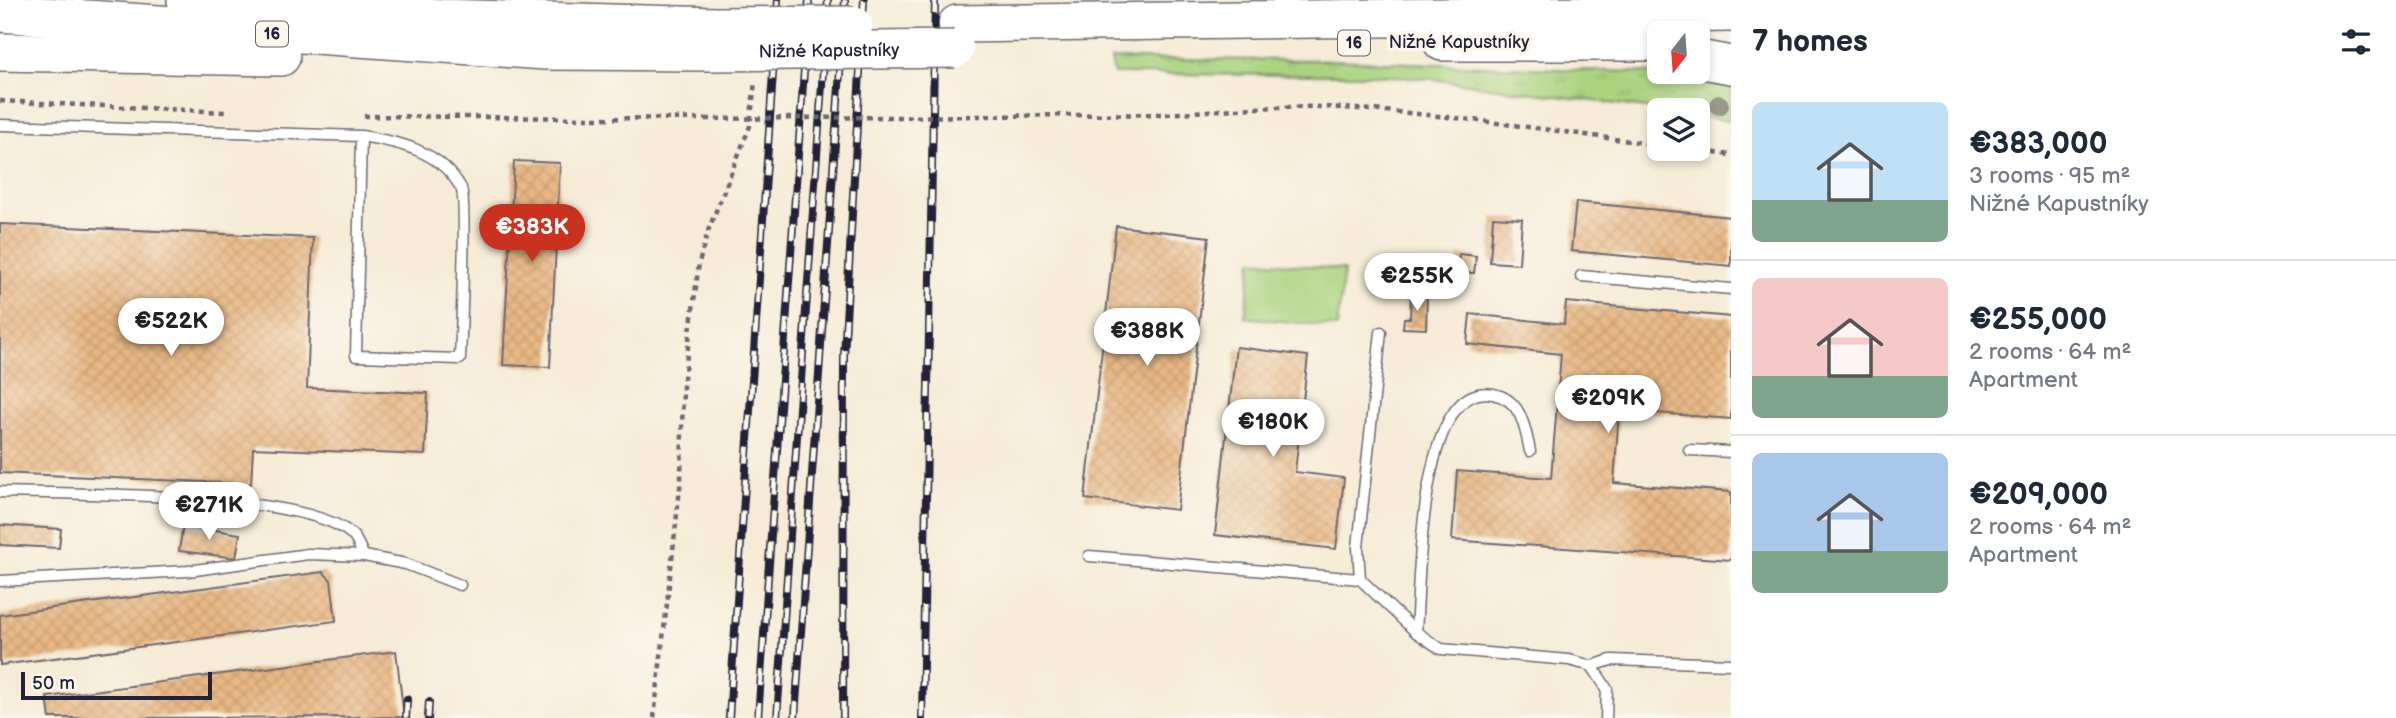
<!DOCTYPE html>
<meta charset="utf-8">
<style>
:root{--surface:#fff;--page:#f6f6f7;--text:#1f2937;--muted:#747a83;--line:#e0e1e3;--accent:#c8321e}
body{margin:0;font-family:"Balsamiq Sans",sans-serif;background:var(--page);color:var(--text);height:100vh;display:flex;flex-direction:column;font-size:26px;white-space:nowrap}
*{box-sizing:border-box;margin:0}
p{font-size:23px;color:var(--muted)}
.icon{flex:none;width:38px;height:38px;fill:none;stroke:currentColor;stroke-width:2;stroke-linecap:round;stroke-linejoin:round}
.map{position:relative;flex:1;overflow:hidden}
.panel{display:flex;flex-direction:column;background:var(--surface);width:665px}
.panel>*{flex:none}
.needle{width:46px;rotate:197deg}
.controls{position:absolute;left:1647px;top:21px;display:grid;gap:14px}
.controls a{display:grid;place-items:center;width:63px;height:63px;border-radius:10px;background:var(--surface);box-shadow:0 4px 10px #0003;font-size:35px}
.scale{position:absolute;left:21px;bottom:18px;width:191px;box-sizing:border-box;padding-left:7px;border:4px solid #22223b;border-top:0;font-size:19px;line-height:24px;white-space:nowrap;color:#22223b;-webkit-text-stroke:5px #fbf7ec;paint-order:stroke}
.price{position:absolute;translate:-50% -60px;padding:0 16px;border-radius:24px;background:#fff;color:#222;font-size:23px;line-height:46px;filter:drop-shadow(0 2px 4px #0008)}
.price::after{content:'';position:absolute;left:50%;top:42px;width:21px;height:16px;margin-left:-10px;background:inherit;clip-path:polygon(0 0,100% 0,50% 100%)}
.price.active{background:var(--accent);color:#fff}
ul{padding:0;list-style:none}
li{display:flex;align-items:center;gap:21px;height:175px;padding:0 21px}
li+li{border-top:2px solid var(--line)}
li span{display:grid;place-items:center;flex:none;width:196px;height:140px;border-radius:10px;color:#555}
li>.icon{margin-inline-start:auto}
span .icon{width:84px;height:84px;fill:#fffc;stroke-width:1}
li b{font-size:30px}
h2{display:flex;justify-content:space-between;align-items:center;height:84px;padding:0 21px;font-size:30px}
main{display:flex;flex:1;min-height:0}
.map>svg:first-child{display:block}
.grass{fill:url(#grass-tufts);stroke:#667a5d;stroke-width:2}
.pitch{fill:#aad37f;stroke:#667a5d;stroke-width:2}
.building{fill:url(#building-cross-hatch)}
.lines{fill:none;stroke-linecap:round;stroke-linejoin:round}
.lane-casing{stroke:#6c6871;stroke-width:13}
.highway-casing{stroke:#6c6871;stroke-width:40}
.path{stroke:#6c6871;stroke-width:4.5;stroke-dasharray:5 5;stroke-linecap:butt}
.lane{stroke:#fff;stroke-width:10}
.highway{stroke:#fff;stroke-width:37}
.rail-casing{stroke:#22223b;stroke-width:8}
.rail{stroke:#fbf7ec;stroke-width:5;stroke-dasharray:16;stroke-linecap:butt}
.highway-bridge-casing{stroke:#6c6871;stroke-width:40;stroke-linecap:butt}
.path-bridge{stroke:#6c6871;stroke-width:4.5;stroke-dasharray:5 5;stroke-linecap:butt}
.highway-bridge{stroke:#fff;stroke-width:37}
.tree{fill:#989a8c}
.labels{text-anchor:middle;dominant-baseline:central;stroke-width:7;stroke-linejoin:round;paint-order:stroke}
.shield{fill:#fbf7ec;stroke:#636270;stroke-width:2}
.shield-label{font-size:16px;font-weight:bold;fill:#22223b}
.street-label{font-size:18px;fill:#22223b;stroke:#fbf7ec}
</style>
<main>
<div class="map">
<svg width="1731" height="718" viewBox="0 0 1731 718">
<defs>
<pattern id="grass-tufts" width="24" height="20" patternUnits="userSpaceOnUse" patternTransform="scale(1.75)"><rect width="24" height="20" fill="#aad37f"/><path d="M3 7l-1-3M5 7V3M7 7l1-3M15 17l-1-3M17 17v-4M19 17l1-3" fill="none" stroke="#92b56f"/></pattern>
<pattern id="building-cross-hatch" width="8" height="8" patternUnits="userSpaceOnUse" patternTransform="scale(1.75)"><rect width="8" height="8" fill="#e9b884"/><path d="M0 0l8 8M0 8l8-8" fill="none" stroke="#c89e73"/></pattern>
</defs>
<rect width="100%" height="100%" fill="#fbf7ec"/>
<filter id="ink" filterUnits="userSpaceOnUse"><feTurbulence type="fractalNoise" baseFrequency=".0143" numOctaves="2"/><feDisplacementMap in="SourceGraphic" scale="14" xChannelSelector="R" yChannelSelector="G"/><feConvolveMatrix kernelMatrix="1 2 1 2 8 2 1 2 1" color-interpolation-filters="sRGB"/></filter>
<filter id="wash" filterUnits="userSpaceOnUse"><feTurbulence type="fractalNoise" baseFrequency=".00686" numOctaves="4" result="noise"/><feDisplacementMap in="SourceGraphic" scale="28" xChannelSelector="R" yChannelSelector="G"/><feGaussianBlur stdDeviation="1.57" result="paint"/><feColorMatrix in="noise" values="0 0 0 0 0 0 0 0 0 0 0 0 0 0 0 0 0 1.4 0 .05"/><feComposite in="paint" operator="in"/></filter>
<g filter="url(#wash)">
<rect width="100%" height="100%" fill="#f5ebd6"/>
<path class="grass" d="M1111,59L1334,60L1731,76V121L1698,116V110H1660L1431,79L1375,75L1114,74Z"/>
<path class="pitch" d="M1252,260L1344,270L1337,327L1245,317Z"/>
<g id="blocks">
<g class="building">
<path d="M514,161L560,163L550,367L503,365Z"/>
<path d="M1576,202L1731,217V266L1571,251Z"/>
<path d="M1493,217L1522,219L1519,264L1490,262Z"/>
<path d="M0,224L313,238L307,388L428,393L425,455L253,448L251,484L0,473Z"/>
<path d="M1116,226L1209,237L1177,510L1085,499Z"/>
<path d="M1459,254L1476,256L1474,273L1457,272Z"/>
<path d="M1411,294H1427L1426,329L1403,328L1404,318H1410Z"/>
<path d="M1566,302L1731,317V419L1619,410L1614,483L1731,492V560L1452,540L1457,471L1551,478L1561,354L1467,344L1470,314L1564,324Z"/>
<path d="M1236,347L1308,356L1295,472L1344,478L1336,549L1215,535Z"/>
<path d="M0,525L61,529L59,548L0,545Z"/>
<path d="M183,525L240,534L236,558L179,551Z"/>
<path d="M323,572L331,580L336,621L0,665V615Z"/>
<path d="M396,651L404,717L50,718L47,697Z"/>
</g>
</g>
</g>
<g filter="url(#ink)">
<use href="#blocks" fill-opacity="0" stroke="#6c6871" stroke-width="2"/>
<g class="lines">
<g class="lane-casing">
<g id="lane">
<path d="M0,125L361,136C399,142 441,151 461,188C467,199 461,335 460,359L356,356L361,136"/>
<path d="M1581,276L1731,289"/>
<path d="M1689,450L1731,452"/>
<path d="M0,492C66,494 315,491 354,537C358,542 361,551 364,556"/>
<path d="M1089,556L1360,579L1416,632L1441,649L1569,660L1592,666L1607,689L1606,718"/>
<path d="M1360,579L1358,547L1381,332"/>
<path d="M0,581L188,571L308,554L364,556L406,564L460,585"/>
<path d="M1416,632C1420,584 1418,380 1493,394C1521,399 1525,427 1530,451"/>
<path d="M1592,666L1611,660L1731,664"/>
</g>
</g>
<g class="highway-casing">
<g id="highway">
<path d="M186,0L439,18L715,26"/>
<path d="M0,13L545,51L713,52"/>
<path d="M957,24L1731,13"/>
<path d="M1442,42H1659"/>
<path d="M0,52L281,57"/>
<path d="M1698,59L1731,65"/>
</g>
</g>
<g class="path">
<path d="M0,101L226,112"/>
<path d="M1166,114C1224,110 1283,104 1342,108C1448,114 1554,131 1659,145"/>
<path d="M364,116L706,119"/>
<path d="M1684,149L1731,155"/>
<path d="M654,718L681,479L683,386L699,263L708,231L750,126L755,81"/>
</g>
<use href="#lane" class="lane"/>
<use href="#highway" class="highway"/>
<g class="rail-casing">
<g id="rail">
<path d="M406,718L407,699"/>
<path d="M428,718L429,702"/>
<path d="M729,718L778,0"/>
<path d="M758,718L809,0"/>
<path d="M777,718L828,0"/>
<path d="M795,718L845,0"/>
<path d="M843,718L844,356L864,0"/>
<path d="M922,718L935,0"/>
</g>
</g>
<use href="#rail" class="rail"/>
<g class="highway-bridge-casing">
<g id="highway-bridge">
<path d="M715,26L854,25"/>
<path id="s1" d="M713,52L955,49"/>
</g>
</g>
<path class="path-bridge" d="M706,119L1166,114"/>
<use href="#highway-bridge" class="highway-bridge"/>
</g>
<circle class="tree" cx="1719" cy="105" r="10"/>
</g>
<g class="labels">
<g class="shield">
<rect x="256" y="21.5" width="32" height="25" rx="5"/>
<rect x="1338" y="30.5" width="32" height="25" rx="5"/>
</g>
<g class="shield-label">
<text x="272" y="34">16</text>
<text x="1354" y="43">16</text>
</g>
<g class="street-label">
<text x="1459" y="42">Nižné Kapustníky</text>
<text stroke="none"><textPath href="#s1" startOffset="116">Nižné Kapustníky</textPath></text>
</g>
</g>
</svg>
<div class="controls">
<a><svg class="needle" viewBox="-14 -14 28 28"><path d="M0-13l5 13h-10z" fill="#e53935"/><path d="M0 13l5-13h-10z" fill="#747a83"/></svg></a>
<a><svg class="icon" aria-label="layers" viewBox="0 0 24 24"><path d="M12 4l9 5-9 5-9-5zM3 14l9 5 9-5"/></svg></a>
</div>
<div class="scale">50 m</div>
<b class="price active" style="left:532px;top:264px">€383K</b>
<b class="price" style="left:1417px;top:313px">€255K</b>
<b class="price" style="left:171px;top:358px">€522K</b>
<b class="price" style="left:1147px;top:368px">€388K</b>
<b class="price" style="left:1608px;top:435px">€209K</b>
<b class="price" style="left:1273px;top:459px">€180K</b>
<b class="price" style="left:209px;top:542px">€271K</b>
</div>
<section class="panel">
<h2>7 homes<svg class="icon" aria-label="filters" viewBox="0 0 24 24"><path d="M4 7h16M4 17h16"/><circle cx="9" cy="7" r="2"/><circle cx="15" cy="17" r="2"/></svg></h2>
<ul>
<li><span style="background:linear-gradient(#bfe0f5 70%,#7fa58c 0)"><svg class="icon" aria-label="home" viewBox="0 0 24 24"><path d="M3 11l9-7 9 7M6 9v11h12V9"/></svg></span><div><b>€383,000</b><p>3 rooms · 95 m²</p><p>Nižné Kapustníky</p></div></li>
<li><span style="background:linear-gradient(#f6c9c9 70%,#7fa58c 0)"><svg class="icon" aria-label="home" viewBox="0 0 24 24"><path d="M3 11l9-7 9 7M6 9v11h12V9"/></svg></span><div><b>€255,000</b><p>2 rooms · 64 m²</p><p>Apartment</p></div></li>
<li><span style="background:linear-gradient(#a9c7e8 70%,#7fa58c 0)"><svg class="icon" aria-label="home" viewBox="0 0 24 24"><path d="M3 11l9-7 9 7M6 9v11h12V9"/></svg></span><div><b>€209,000</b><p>2 rooms · 64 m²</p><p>Apartment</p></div></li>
</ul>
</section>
</main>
